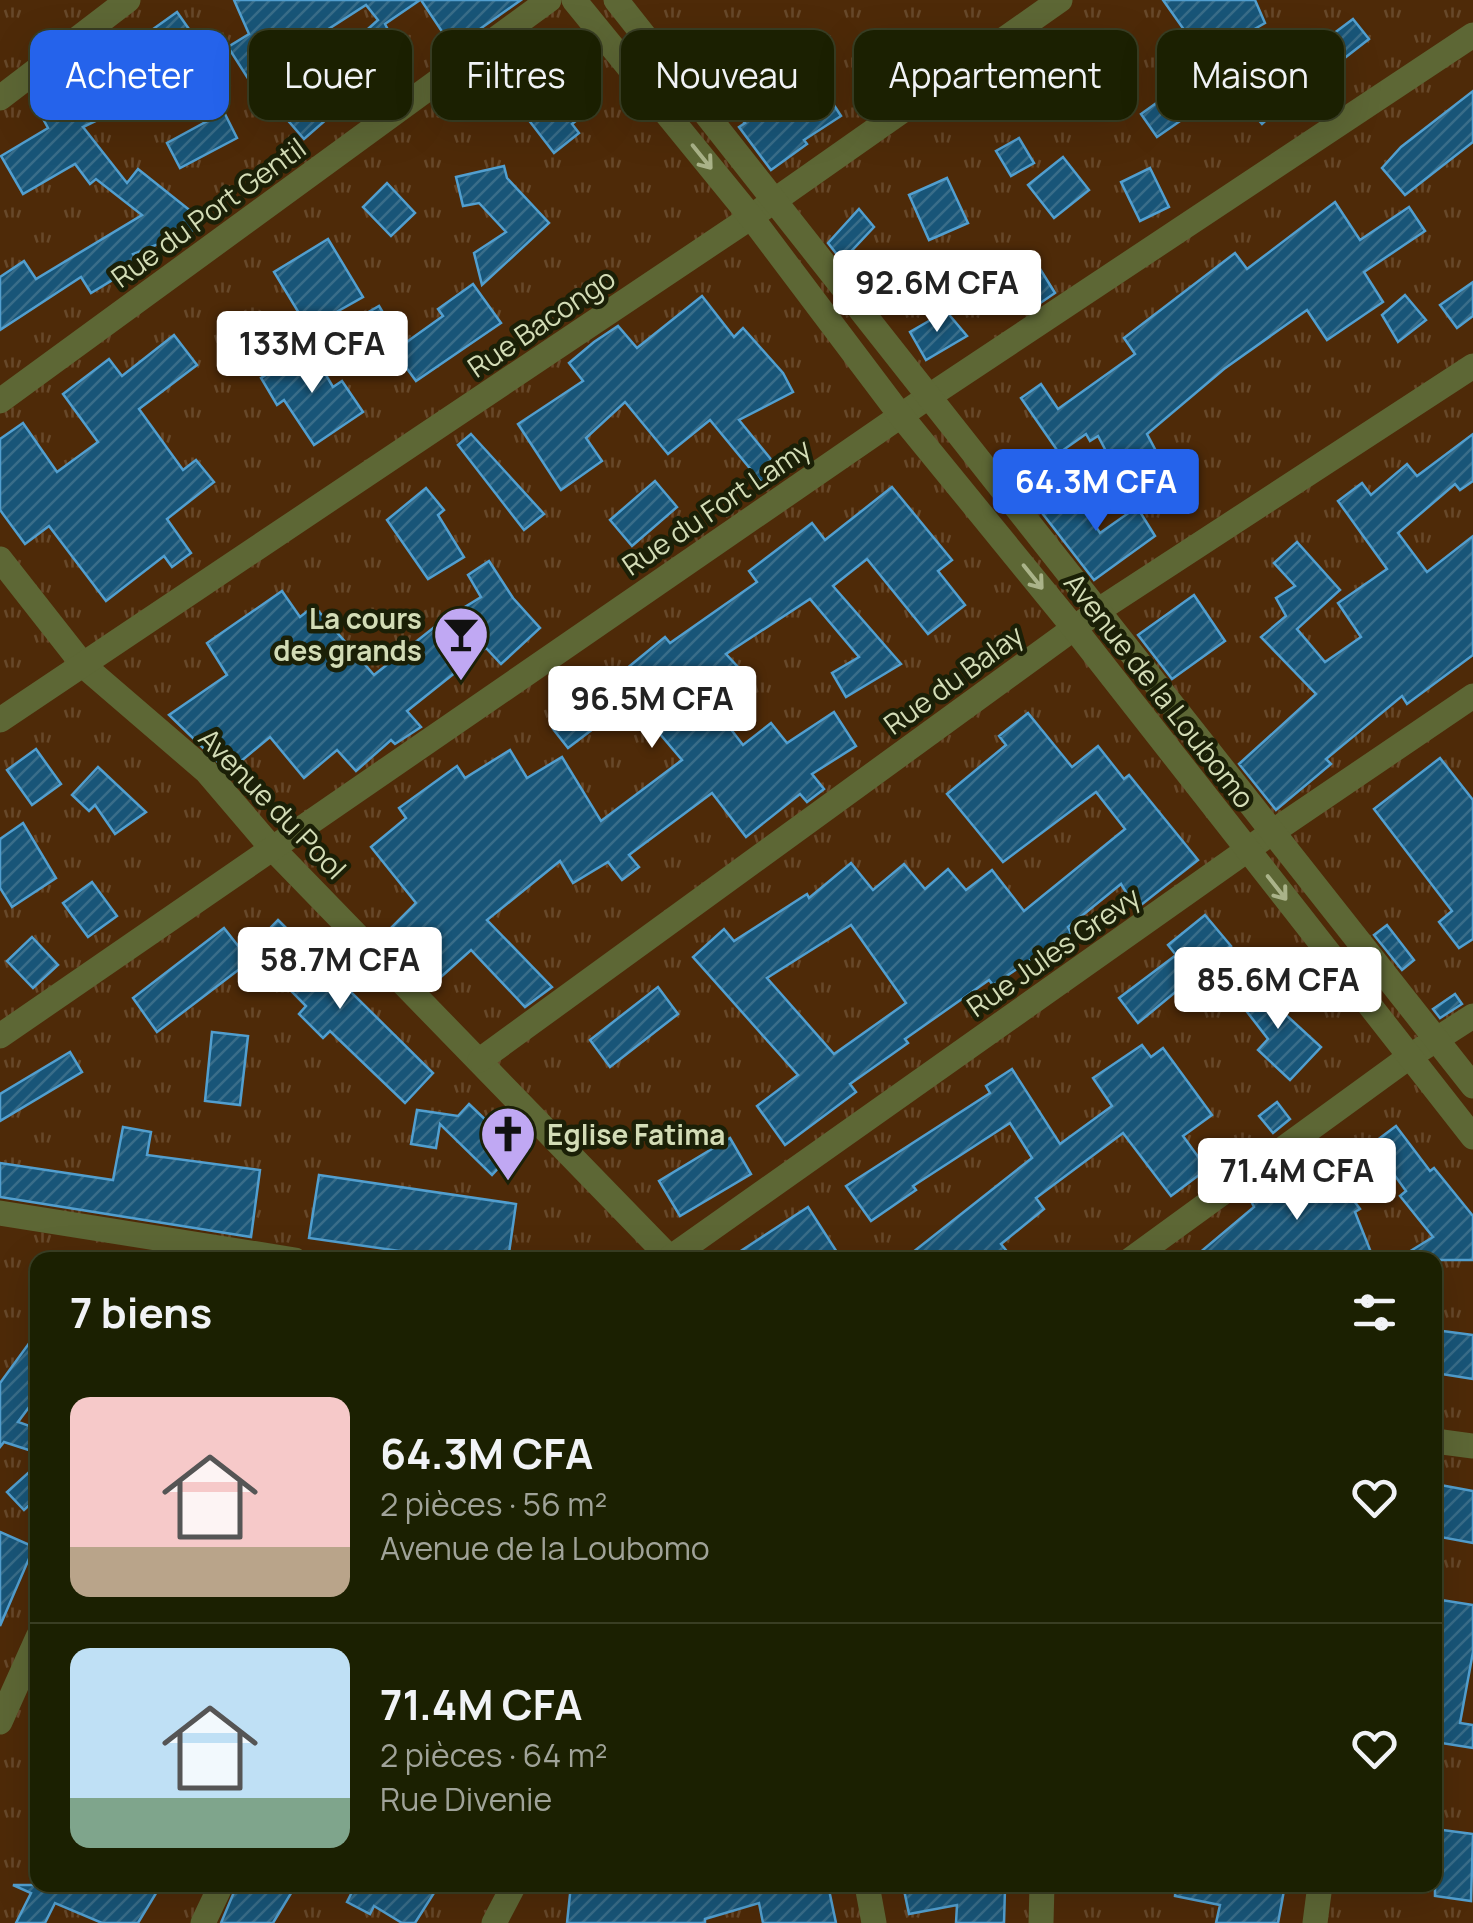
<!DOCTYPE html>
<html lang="fr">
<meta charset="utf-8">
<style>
:root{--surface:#1b2001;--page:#282d10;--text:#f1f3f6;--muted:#a0a399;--line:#393e23;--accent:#2563eb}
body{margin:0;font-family:Manrope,sans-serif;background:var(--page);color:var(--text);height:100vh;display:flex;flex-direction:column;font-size:38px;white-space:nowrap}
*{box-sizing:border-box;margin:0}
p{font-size:32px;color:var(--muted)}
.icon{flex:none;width:55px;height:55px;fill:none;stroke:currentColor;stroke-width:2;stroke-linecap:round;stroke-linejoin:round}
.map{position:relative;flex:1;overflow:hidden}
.drawer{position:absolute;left:30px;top:1252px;width:1412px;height:640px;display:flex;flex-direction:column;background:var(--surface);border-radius:20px;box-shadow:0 10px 40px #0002,0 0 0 2px var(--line)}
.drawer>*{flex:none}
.guide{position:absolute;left:30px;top:30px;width:1415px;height:90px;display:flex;gap:20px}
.price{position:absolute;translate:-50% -85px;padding:0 22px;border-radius:10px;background:#fff;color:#222;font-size:32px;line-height:65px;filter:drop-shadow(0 2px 5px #0008)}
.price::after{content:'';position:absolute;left:50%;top:60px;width:30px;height:22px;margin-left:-15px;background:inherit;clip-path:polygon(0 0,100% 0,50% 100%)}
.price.current{background:var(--accent);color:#fff}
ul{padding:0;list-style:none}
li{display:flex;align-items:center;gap:30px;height:250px;padding:0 40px}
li+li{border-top:2px solid var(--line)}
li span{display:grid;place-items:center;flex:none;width:280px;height:200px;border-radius:20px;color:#555}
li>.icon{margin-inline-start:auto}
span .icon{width:120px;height:120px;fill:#fffc;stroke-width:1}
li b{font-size:42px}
h2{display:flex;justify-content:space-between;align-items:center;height:120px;padding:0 40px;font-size:42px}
.tag{padding:0 35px;border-radius:20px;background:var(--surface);box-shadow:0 10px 40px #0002,0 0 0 2px var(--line);font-size:35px;line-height:90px}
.tag.current{background:var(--accent);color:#fff}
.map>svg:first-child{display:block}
.grass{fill:url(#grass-tufts);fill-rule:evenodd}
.building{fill:url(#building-hatch);stroke:#529fcf;stroke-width:2.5;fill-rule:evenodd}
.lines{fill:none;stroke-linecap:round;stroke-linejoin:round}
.minor{stroke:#5d6735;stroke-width:25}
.tertiary{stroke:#5d6735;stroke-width:25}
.oneway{stroke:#aab389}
.labels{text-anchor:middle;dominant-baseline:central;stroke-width:9;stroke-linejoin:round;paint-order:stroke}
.street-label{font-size:28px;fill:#d3dcb6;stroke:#1b2007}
.poi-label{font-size:28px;font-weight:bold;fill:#d3dcb6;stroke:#1b2007;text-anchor:end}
</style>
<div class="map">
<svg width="1473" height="1923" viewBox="0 0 1473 1923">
<defs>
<pattern id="grass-tufts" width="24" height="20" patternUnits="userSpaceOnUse" patternTransform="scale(2.5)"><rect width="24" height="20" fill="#4e2a08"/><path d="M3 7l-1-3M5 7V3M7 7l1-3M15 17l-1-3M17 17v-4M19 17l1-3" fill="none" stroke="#67482a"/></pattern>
<pattern id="building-hatch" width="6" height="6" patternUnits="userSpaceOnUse" patternTransform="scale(2.5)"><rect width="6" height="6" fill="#185578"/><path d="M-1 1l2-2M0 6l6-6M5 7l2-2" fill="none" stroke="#396d89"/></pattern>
</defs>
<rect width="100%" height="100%" fill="#242b01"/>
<path class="grass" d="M0,0H1473V1923H0ZM38,1260H1435V1885H38Z"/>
<g class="building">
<path d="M234,0H420L385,24L410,72L363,96L360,90L304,139L278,109L378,20L366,5L249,80L228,47L249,34Z"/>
<path d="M421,0H521L453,48Z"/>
<path d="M1163,0H1255L1265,23L1204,58Z"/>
<path d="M177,12L210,59L167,89L135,42Z"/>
<path d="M1353,19L1369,39L1337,64L1321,43Z"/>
<path d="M546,37L599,102L572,124L579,133L554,153L521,110L533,101L507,68Z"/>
<path d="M1057,44L1074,73L1000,118L987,96L1021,77L1016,69Z"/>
<path d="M754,47L788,83L810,68L841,116L804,140L807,144L771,170L739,127L745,123L711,88Z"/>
<path d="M1275,70L1295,94L1262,124L1241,99Z"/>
<path d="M1180,86L1196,110L1157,137L1141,114Z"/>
<path d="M1473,91V142L1405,195L1382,168L1401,147Z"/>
<path d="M87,92L100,119L83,127L127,183L138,169L192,212L199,228L133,254L139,264L91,293L81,277L0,330V277L24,261L36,279L142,215L96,179L90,184L75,164L23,194L1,156L48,128L41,115Z"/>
<path d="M224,112L237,138L180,168L167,143Z"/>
<path d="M1019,138L1034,163L1011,176L996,151Z"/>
<path d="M1063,157L1089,190L1054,218L1028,185Z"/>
<path d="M504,166L507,178L549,223L482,285L474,253L506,232L479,203L463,206L456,177Z"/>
<path d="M1150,168L1169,207L1140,221L1121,182Z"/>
<path d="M947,178L968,223L929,240L909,195Z"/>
<path d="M387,183L415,213L391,236L363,207Z"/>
<path d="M1335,202L1360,240L1409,207L1425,231L1364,272L1383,302L1327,340L1307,310L1224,369L1147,434L1172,481L1133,502L1098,436L1090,441L1086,434L1059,453L1021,398L1041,384L1058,409L1135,354L1124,338L1235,253L1247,269Z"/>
<path d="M859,209L874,227L842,261L828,243Z"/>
<path d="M328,239L363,297L308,328L274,272Z"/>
<path d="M1032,256L1055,293L1030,310L1006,274Z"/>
<path d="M1473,282V316L1457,328L1440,305Z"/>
<path d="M473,284L501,323L416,381L394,351L443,316L438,309Z"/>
<path d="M1405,295L1426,320L1398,342L1382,315Z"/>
<path d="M702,296L734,337L743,328L783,373L793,392L739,420L783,474L766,488L710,420L668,454L625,402L586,438L602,461L561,490L518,424L583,381L569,363L594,342L618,326L637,348Z"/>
<path d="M379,306L396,334L376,345L360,317Z"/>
<path d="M946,311L967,336L926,360L910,332Z"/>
<path d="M174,335L197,365L139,409L183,470L196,460L214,482L167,519L191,553L172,567L164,556L106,601L49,526L25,544L0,510V439L23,423L57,472L98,442L63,394L109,359L122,376Z"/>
<path d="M310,348L333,387L342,381L363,412L314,445L284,400L277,405L261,378Z"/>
<path d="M471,434L544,514L524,530L458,445Z"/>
<path d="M1473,434V481L1460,490L1455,484L1398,533L1427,572L1473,536V655L1407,704L1402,696L1326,759L1331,764L1276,810L1239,764L1316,694L1261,637L1286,616L1276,598L1295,586L1274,563L1297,542L1340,590L1297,629L1325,662L1361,637L1338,603L1387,569L1338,501L1362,483L1371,495L1407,464L1417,476Z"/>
<path d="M655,481L677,507L632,546L610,520Z"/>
<path d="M892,487L952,560L938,571L965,605L928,634L867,559L833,586L901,664L846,697L832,673L859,657L810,599L726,654L749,679L716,710L743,745L771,723L787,743L834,712L856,746L812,774L824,789L807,802L800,794L746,837L712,793L629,855L639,867L622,880L608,862L573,883L560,861L487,920L552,987L525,1007L471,950L432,985L384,935L416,903L371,847L406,818L399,808L457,766L465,778L510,750L527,778L562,757L601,821L682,760L631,700L568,748L553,729L665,637L670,643L757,582L749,571L812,523L825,540Z"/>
<path d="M426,488L444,510L438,515L464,557L428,579L387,520Z"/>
<path d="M1071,488L1100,533L1137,507L1155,536L1094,580L1039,509Z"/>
<path d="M489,561L513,598L540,628L501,664L486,648L407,711L421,727L395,744L391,740L356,771L337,750L304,778L270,737L228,772L169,715L227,675L207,643L282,591L300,617L314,606L374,675L442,621L481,597L468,575Z"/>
<path d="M1194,595L1225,641L1172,679L1138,635Z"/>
<path d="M1028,713L1072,767L1098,746L1124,779L1129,775L1198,860L1136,909L1121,884L1068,927L1071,933L993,985L989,980L905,1039L908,1043L850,1084L856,1092L785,1145L757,1106L798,1075L693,957L724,929L734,941L807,894L809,898L851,863L873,890L904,864L925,889L948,869L966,890L992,870L1024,911L1125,829L1096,792L1003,862L947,794L1006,745L999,736ZM851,925L906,1003L834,1054L767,978Z"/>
<path d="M36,749L61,784L32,805L7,770Z"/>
<path d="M1440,758L1473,800V939L1459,948L1439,922L1452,911L1374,809Z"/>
<path d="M98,767L146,812L115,834L95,805L89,811L72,795Z"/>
<path d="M23,823L56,878L12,907L0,888V839Z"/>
<path d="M92,882L117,916L88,937L63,903Z"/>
<path d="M1205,915L1231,946L1138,1023L1119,998L1176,955L1168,945Z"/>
<path d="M278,920L433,1073L405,1103L330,1031L323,1038L299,1014L306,1006L250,949Z"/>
<path d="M1387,925L1414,960L1402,970L1374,935Z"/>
<path d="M224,928L250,961L157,1032L133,998Z"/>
<path d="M32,937L58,965L33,988L7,961Z"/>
<path d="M1256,979L1273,1003L1321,1047L1290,1080L1258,1050L1268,1039L1234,995Z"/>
<path d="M658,987L678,1014L610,1067L590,1040Z"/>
<path d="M1455,994L1462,1004L1440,1018L1433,1009Z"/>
<path d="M212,1032L248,1036L240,1105L205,1101Z"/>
<path d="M1142,1045L1151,1057L1163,1048L1212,1115L1183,1136L1207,1169L1171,1196L1123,1133L1036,1198L1044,1209L1001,1244L1014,1260H903L1032,1158L1010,1123L913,1186L916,1190L871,1221L846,1186L990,1093L986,1086L1012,1069L1060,1144L1112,1106L1093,1078Z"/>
<path d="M70,1052L82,1072L0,1121V1094Z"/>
<path d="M1277,1102L1290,1119L1273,1133L1259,1116Z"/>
<path d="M469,1104L516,1149L492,1175L440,1124L436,1148L411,1144L417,1110L458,1116Z"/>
<path d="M1396,1126L1430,1171L1434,1168L1473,1216V1260H1396L1433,1237L1400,1196L1406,1191L1372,1144Z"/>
<path d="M123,1127L151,1132L147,1155L260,1170L251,1237L0,1197V1163L113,1180Z"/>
<path d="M730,1138L751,1174L680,1216L659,1181Z"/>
<path d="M1321,1156L1360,1209L1355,1212L1374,1260H1191L1254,1207L1251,1201Z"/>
<path d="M319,1175L516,1204L508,1260H462L309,1238Z"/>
<path d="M808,1207L842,1260H727Z"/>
<path d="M1435,1330L1473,1335V1379L1435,1373Z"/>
<path d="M38,1331V1395L18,1422L38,1429V1453L4,1442L0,1447V1383Z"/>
<path d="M38,1464V1497L24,1510L7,1492Z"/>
<path d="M1435,1484L1473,1491V1543L1435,1536Z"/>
<path d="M0,1532L34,1547L0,1626Z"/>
<path d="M1435,1599L1473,1605V1652L1460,1723L1473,1725V1748L1435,1742Z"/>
<path d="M1435,1829L1473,1834L1471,1901L1435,1896Z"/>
<path d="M13,1885H161L138,1923H102L55,1903L45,1923H16L31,1893Z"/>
<path d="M237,1885H296L273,1923H221Z"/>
<path d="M340,1885H420L434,1893L415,1923H402L374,1906L370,1914L347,1902L352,1892Z"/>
<path d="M571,1885H725L726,1891L749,1885H828L836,1923H763L759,1903L705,1919V1923H567Z"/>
<path d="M903,1885L1005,1889L1004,1923H956L957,1905L909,1914Z"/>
<path d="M1176,1885H1285L1278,1923H1216L1220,1905L1175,1896Z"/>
</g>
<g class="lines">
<g class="minor">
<path d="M0,98L128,0"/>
<path d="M0,401L549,0"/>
<path d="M0,559L84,666L206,771L271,847L672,1260"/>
<path d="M0,720L751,217L1060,0"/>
<path d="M0,1036L928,397L1473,35"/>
<path d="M480,1060L1099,610L1473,366"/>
<path d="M0,1213L295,1260"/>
<path d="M670,1258L1274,831L1473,696"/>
<path d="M1130,1260L1409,1057L1473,1016"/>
<path d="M1435,1441L1473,1446"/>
<path d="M0,1722L38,1637"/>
<path d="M867,1885L874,1923"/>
<path d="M203,1923L221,1885"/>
<path d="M494,1923L514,1885"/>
<path d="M1041,1923L1042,1885"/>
<path d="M1315,1923L1320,1885"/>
</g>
<g class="tertiary">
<path d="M574,0L751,217L901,416L1074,628L1473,1137"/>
<path d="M616,0L1473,1086"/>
</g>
</g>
<defs><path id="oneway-shaft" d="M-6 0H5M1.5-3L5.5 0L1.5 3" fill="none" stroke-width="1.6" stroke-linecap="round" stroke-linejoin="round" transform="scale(2.5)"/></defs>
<g class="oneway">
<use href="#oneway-shaft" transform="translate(702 157) rotate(51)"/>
<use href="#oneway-shaft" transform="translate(1033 577) rotate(51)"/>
<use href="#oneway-shaft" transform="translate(1277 888) rotate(52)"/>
</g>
<defs>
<g id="bar-pin" transform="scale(2.875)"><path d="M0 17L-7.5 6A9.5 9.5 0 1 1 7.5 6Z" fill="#c0a8f3" stroke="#1b2007"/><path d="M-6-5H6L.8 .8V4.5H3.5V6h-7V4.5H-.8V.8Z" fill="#111"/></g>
<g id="church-pin" transform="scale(2.875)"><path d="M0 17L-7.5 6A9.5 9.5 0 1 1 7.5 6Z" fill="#c0a8f3" stroke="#1b2007"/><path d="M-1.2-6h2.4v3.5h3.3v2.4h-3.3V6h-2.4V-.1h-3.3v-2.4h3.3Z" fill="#111"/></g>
</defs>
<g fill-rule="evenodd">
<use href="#bar-pin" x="461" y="634"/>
<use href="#church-pin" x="508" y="1134"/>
</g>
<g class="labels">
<g class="street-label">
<text transform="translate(208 212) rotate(-36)">Rue du Port Gentil</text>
<text transform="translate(541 322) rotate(-34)">Rue Bacongo</text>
<text transform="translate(716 506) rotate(-34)">Rue du Fort Lamy</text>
<text transform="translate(953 679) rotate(-36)">Rue du Balay</text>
<text transform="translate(1160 690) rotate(52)">Avenue de la Loubomo</text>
<text transform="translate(273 803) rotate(46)">Avenue du Pool</text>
<text transform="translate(1053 951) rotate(-35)">Rue Jules Grevy</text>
</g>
<g class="poi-label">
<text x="422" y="618">La cours<tspan x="422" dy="32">des grands</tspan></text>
<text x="547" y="1134" text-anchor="start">Eglise Fatima</text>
</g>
</g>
</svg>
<b class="price" style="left:937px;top:335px">92.6M CFA</b>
<b class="price" style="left:312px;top:396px">133M CFA</b>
<b class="price current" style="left:1096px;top:534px">64.3M CFA</b>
<b class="price" style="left:652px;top:751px">96.5M CFA</b>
<b class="price" style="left:340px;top:1012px">58.7M CFA</b>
<b class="price" style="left:1278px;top:1032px">85.6M CFA</b>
<b class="price" style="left:1297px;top:1223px">71.4M CFA</b>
<div class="guide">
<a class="tag current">Acheter</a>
<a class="tag">Louer</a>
<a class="tag">Filtres</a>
<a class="tag">Nouveau</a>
<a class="tag">Appartement</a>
<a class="tag">Maison</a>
</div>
<section class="drawer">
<h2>7 biens<svg class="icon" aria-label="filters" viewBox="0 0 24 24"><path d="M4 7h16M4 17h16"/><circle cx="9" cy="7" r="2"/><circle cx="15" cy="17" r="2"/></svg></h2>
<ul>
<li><span style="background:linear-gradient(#f6c9c9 75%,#b9a48a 0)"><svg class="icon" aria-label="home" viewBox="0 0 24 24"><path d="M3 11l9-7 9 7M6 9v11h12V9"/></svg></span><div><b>64.3M CFA</b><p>2 pièces · 56 m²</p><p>Avenue de la Loubomo</p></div><svg class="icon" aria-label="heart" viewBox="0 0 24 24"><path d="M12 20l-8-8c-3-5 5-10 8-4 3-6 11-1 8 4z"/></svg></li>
<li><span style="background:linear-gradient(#bfe0f5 75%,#7fa58c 0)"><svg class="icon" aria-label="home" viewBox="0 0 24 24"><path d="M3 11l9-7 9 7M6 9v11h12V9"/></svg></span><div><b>71.4M CFA</b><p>2 pièces · 64 m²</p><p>Rue Divenie</p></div><svg class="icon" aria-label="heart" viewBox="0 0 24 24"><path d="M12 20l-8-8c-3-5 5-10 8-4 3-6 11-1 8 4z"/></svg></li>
</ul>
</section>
</div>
